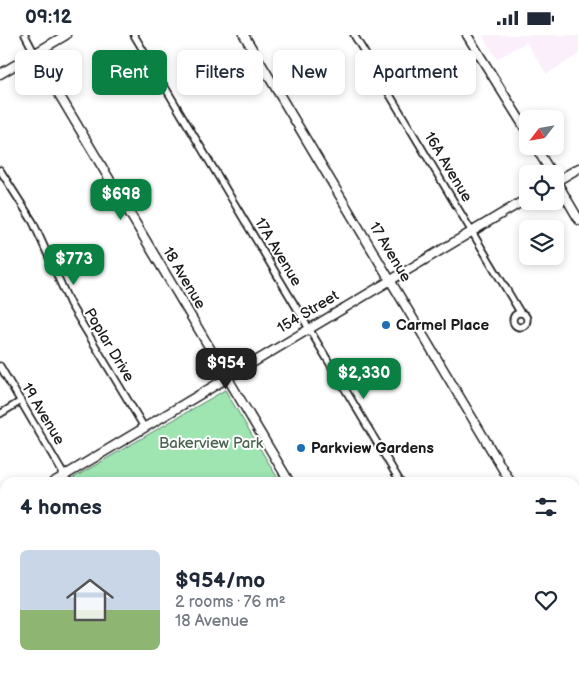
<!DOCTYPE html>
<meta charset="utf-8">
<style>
:root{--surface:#fff;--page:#f6f6f7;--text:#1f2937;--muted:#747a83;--accent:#0b8043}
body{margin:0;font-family:"Balsamiq Sans",sans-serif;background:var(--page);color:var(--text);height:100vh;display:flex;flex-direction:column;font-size:19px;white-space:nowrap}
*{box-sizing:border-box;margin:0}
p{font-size:16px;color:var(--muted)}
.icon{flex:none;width:28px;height:28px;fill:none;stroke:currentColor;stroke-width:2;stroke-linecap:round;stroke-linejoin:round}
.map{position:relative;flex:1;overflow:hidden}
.drawer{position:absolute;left:0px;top:442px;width:580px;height:196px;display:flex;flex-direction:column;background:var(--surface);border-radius:15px 15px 0 0;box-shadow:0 2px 8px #0003}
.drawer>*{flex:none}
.banner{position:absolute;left:15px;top:15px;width:550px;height:45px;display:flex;gap:10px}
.needle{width:32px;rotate:239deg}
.controls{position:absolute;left:519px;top:75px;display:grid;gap:10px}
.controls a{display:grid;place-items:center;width:45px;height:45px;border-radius:8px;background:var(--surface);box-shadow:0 2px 8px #0003;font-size:25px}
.price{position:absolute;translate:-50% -42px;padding:0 11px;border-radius:10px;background:var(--accent);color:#fff;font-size:16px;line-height:32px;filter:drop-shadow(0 1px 2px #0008)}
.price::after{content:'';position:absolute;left:50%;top:30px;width:15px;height:11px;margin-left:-8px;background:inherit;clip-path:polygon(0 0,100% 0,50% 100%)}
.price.selected{background:#222;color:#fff}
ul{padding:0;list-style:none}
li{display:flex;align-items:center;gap:15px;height:125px;padding:0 20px}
li span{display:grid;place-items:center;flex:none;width:140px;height:100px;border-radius:8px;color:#555}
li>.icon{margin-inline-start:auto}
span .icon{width:60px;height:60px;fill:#fffc;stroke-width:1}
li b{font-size:21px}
h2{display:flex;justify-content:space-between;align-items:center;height:60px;padding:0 20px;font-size:21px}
.pill{padding:0 18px;border-radius:8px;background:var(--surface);box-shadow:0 2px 8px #0003;font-size:18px;line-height:45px}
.pill.selected{background:var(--accent);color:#fff}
.status{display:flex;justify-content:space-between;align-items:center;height:35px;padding:0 25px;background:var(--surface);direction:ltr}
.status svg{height:14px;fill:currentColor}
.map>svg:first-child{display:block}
.built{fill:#faeffb}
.green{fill:#9ee5b2;stroke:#5d8067}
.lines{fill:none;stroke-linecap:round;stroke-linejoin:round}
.street-casing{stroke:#1c1c1c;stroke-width:9}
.secondary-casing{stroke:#1c1c1c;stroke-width:11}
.street{stroke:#fff;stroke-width:5.5}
.secondary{stroke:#fff;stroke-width:8}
.poi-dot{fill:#1f6fb2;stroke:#fff;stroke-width:2}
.labels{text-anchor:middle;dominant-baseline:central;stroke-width:4;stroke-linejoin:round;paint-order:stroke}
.street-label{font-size:15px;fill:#1c1c1c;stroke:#fff}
.poi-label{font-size:15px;font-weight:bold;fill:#1c1c1c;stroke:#fff;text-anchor:start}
.park-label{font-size:15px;fill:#4a6250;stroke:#fff}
</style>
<div class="status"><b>09:12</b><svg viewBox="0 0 49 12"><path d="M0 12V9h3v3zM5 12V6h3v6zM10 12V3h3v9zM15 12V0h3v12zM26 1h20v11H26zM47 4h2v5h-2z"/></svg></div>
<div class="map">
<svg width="579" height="638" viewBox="0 0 579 638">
<rect width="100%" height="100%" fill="#fff"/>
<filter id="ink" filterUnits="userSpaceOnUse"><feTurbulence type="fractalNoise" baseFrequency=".02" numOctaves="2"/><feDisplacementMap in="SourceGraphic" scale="10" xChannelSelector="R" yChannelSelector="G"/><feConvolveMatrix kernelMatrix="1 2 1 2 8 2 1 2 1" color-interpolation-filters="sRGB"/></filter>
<g filter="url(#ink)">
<g class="built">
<path d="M482,0H579V19L547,39L526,7L497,24Z"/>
<path d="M579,508V638H374L381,634H575V510Z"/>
</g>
<path class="green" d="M225,355L280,447H67L75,442Z"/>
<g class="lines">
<g class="street-casing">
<g id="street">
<path d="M25,0L35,19"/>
<path d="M134,0L401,448"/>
<path d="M354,0L520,277"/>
<path d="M0,135L33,187L70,269L144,392"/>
<circle cx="520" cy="285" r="7"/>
<path d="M0,331L64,440"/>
<path d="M0,379L21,366"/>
<path d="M575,461L579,459"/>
<path d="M70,634L73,638"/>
</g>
</g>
<g class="secondary-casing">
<g id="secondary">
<path d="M244,0L511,448"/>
<path d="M467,0L528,98"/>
<path d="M35,19L290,448"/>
<path d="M0,39L66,0"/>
<path d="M535,111L552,139"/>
<path d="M555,144L579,185"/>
<path d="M555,147L579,133"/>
<path d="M52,448L528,163"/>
<path d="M0,479L5,476"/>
<path d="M575,555L579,561"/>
<path d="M575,571L579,568"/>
<path d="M575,584L579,582"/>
<path d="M401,634L404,638"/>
<path d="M463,638L471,634"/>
<path d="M485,638L492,634"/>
</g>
</g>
<use href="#street" class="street"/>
<use href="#secondary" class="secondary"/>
</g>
</g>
<g class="poi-dot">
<circle cx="386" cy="290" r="5"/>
<circle cx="301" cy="413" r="5"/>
</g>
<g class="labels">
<g class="street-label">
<text transform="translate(448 132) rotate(59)">16A Avenue</text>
<text transform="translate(278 217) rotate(59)">17A Avenue</text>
<text transform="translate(390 217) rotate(59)">17 Avenue</text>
<text transform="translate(184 243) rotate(59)">18 Avenue</text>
<text transform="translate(308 277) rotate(-31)">154 Street</text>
<text transform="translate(109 310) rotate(59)">Poplar Drive</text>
<text transform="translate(43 379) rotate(59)">19 Avenue</text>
</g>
<g class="poi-label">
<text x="396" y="290">Carmel Place</text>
<text x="311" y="413">Parkview Gardens</text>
</g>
<g class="park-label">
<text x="211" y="408">Bakerview Park</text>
</g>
</g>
</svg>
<div class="controls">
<a><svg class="needle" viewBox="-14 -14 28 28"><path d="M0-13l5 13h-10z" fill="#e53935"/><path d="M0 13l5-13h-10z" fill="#747a83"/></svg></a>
<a><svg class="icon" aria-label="locate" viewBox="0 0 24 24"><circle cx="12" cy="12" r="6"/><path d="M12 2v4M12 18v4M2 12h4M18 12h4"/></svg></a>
<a><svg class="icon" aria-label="layers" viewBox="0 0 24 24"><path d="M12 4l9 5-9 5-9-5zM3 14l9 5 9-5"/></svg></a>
</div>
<b class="price" style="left:121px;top:186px">$698</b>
<b class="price" style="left:74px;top:251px">$773</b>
<b class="price selected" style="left:226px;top:355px">$954</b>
<b class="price" style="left:364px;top:365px">$2,330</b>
<div class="banner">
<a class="pill">Buy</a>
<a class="pill selected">Rent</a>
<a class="pill">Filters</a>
<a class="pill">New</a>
<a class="pill">Apartment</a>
</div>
<section class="drawer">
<h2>4 homes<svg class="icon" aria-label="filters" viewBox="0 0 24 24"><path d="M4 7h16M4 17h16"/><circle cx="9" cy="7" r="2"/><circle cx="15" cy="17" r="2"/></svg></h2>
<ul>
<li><span style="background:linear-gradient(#c9d6e8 60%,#8fb573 0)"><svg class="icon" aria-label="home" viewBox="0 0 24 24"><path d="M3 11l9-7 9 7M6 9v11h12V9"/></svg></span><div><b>$954/mo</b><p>2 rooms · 76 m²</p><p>18 Avenue</p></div><svg class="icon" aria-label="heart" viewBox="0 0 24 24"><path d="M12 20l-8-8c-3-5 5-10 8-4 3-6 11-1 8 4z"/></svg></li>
</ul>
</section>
</div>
